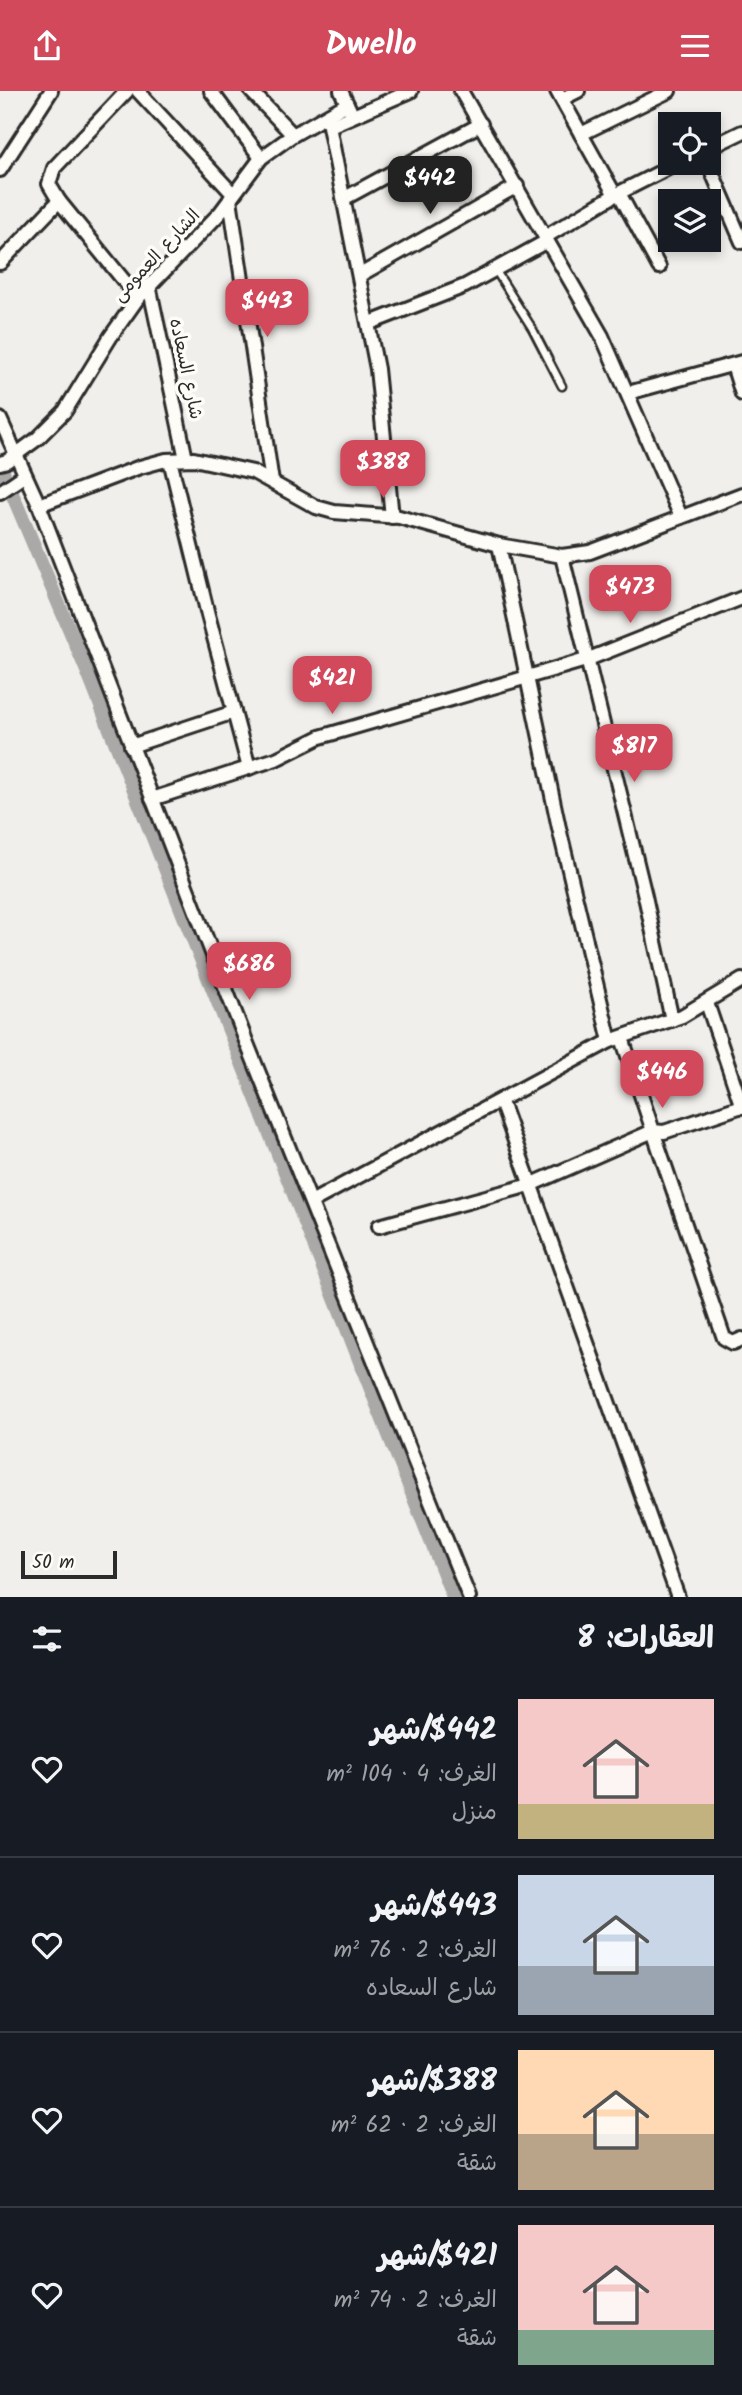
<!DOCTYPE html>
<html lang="ar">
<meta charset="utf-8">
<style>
:root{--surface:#171b24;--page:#20242c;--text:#f1f3f6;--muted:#9ea1a6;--line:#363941;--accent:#d1495b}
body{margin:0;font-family:Kalam,"Playpen Sans Arabic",sans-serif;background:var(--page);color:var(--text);direction:rtl;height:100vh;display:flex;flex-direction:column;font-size:26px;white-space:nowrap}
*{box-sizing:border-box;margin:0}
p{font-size:23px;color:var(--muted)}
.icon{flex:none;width:38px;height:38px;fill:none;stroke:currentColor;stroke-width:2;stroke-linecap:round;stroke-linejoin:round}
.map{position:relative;height:1506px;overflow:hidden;direction:ltr}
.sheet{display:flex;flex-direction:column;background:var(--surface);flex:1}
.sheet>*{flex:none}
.fabs{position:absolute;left:658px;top:21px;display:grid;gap:14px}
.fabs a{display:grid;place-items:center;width:63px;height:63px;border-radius:0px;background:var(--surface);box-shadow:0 4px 10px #0003;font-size:35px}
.scale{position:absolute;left:21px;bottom:18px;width:96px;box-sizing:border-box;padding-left:7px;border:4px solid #2b2b2b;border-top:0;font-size:19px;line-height:24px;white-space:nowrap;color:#2b2b2b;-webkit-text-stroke:5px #fdfcf7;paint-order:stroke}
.price{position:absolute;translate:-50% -60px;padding:0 16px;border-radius:14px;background:var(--accent);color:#fff;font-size:23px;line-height:46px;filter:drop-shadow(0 2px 4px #0008)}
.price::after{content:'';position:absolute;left:50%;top:42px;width:21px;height:16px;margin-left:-10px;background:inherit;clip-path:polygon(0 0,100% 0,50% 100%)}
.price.current{background:#222;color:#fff}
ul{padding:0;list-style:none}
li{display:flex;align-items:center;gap:21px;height:175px;padding:0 28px}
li+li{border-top:2px solid var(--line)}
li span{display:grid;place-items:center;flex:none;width:196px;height:140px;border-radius:0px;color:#555}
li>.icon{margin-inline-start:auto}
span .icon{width:84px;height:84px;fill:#fffc;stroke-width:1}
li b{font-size:30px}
h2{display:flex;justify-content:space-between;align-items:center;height:84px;padding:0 28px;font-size:30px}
header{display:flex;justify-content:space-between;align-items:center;height:91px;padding:0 28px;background:var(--accent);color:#fff;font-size:32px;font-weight:700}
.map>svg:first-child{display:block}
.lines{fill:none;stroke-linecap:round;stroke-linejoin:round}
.canal{stroke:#aaa9a7;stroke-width:14}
.service-casing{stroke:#2b2b2b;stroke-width:11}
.minor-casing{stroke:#2b2b2b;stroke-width:18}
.service{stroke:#fdfcf7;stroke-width:6}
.minor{stroke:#fdfcf7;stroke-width:12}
.labels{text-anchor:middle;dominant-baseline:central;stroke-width:7;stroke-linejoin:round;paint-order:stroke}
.street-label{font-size:18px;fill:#2b2b2b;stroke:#fdfcf7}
</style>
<header><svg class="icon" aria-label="menu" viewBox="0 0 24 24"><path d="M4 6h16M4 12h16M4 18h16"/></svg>Dwello<svg class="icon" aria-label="share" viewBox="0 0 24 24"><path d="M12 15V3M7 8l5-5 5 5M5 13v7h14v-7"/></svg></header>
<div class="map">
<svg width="742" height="1506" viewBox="0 0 742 1506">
<rect width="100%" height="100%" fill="#f0efeb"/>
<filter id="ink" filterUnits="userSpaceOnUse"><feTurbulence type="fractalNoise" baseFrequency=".0143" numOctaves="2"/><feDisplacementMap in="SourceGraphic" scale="14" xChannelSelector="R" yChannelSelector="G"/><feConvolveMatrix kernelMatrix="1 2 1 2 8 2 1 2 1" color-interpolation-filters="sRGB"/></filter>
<g filter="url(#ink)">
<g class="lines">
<path class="canal" d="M0,374L87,580L453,1506"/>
<g class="service-casing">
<path id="service" d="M496,180L532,237L562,295"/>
</g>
<g class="minor-casing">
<g id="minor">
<path d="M138,0L233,103"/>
<path d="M211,0L261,67"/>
<path d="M251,0L293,44"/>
<path d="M341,0L350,19"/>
<path d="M461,0L602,245L681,426"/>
<path d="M557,0L615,104"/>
<path d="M562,8L578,0"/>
<path d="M327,25L377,278L392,426"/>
<path d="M330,35L411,0"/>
<path d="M581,43L669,0"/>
<path d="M709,57L742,41"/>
<path d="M708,72L742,151"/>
<path d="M0,79L51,0"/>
<path d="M619,102L659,176"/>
<path d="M345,107L481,33"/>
<path d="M230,108L272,391"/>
<path d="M59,110L49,93L54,77L127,0"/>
<path d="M545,146L615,104L678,72"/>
<path d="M0,172L59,110L138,207"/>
<path d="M360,184L517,95"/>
<path d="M149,194L186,368"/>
<path d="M370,232L465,195L547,150"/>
<path d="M733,274L742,303"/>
<path d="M628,302L742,271"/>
<path d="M0,328L39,414L246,950L469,1506"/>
<path d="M170,369L208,524L249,677"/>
<path d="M0,372L7,370L37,348L65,320L111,245L138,207L220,122L261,67L293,44L347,13"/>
<path d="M0,401L25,384"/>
<path d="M39,414L140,376L166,369L194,368L253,381L316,416L334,421L399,426L499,454L562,465L590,461L742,403"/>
<path d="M499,454L559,737L610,950"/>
<path d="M562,465L645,805L672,929"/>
<path d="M131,655L234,621"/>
<path d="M152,708L276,668L320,646L586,569L742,507"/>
<path d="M707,912L742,1016"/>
<path d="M622,947L653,1040L664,1041L742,1015"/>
<path d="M501,1011L678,1506"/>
<path d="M311,1111L610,950L682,925L742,889"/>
<path d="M379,1135L530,1094L653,1040L724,1247L733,1252L742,1248"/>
</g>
</g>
<use href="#service" class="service"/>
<use href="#minor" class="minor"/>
</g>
</g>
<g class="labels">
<g class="street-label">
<text transform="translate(157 165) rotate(-47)">الشارع العمومى</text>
<text transform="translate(185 278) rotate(78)">شارع السعاده</text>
</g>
</g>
</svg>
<div class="fabs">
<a><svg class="icon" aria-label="locate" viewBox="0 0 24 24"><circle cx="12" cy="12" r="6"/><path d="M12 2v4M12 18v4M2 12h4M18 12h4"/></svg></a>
<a><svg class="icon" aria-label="layers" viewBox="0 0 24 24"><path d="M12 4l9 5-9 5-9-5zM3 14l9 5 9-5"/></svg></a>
</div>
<div class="scale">50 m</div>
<b class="price current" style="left:430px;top:125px">$442</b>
<b class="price" style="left:267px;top:248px">$443</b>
<b class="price" style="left:383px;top:409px">$388</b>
<b class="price" style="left:630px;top:534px">$473</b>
<b class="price" style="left:332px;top:625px">$421</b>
<b class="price" style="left:634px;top:693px">$817</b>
<b class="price" style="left:249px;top:911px">$686</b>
<b class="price" style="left:662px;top:1019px">$446</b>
</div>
<section class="sheet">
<h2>العقارات: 8<svg class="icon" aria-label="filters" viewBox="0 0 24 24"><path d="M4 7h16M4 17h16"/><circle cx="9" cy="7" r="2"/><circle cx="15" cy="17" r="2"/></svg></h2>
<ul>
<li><span style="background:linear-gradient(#f6c9c9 75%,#c2b280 0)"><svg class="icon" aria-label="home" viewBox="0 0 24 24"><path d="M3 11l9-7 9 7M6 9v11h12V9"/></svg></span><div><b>$442/شهر</b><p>الغرف: 4 · 104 m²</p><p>منزل</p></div><svg class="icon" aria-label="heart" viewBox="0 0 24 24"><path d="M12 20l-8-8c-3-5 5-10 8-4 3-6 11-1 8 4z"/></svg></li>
<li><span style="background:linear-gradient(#c9d6e8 65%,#9aa5b1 0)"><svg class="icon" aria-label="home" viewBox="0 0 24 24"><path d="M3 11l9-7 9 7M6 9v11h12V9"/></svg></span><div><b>$443/شهر</b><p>الغرف: 2 · 76 m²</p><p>شارع السعاده</p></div><svg class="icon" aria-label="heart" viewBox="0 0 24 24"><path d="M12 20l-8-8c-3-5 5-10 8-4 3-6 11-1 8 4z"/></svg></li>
<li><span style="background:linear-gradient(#ffd9b3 60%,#b9a48a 0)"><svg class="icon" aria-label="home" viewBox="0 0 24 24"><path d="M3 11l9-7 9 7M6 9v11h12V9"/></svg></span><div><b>$388/شهر</b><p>الغرف: 2 · 62 m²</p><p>شقة</p></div><svg class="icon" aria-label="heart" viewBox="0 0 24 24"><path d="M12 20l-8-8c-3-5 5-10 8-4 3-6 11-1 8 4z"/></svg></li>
<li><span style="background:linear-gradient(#f6c9c9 75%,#7fa58c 0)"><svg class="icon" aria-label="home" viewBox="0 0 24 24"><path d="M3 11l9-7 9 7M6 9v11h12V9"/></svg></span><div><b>$421/شهر</b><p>الغرف: 2 · 74 m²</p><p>شقة</p></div><svg class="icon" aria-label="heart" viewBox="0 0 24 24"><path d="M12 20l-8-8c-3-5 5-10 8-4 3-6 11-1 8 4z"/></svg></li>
</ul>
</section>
